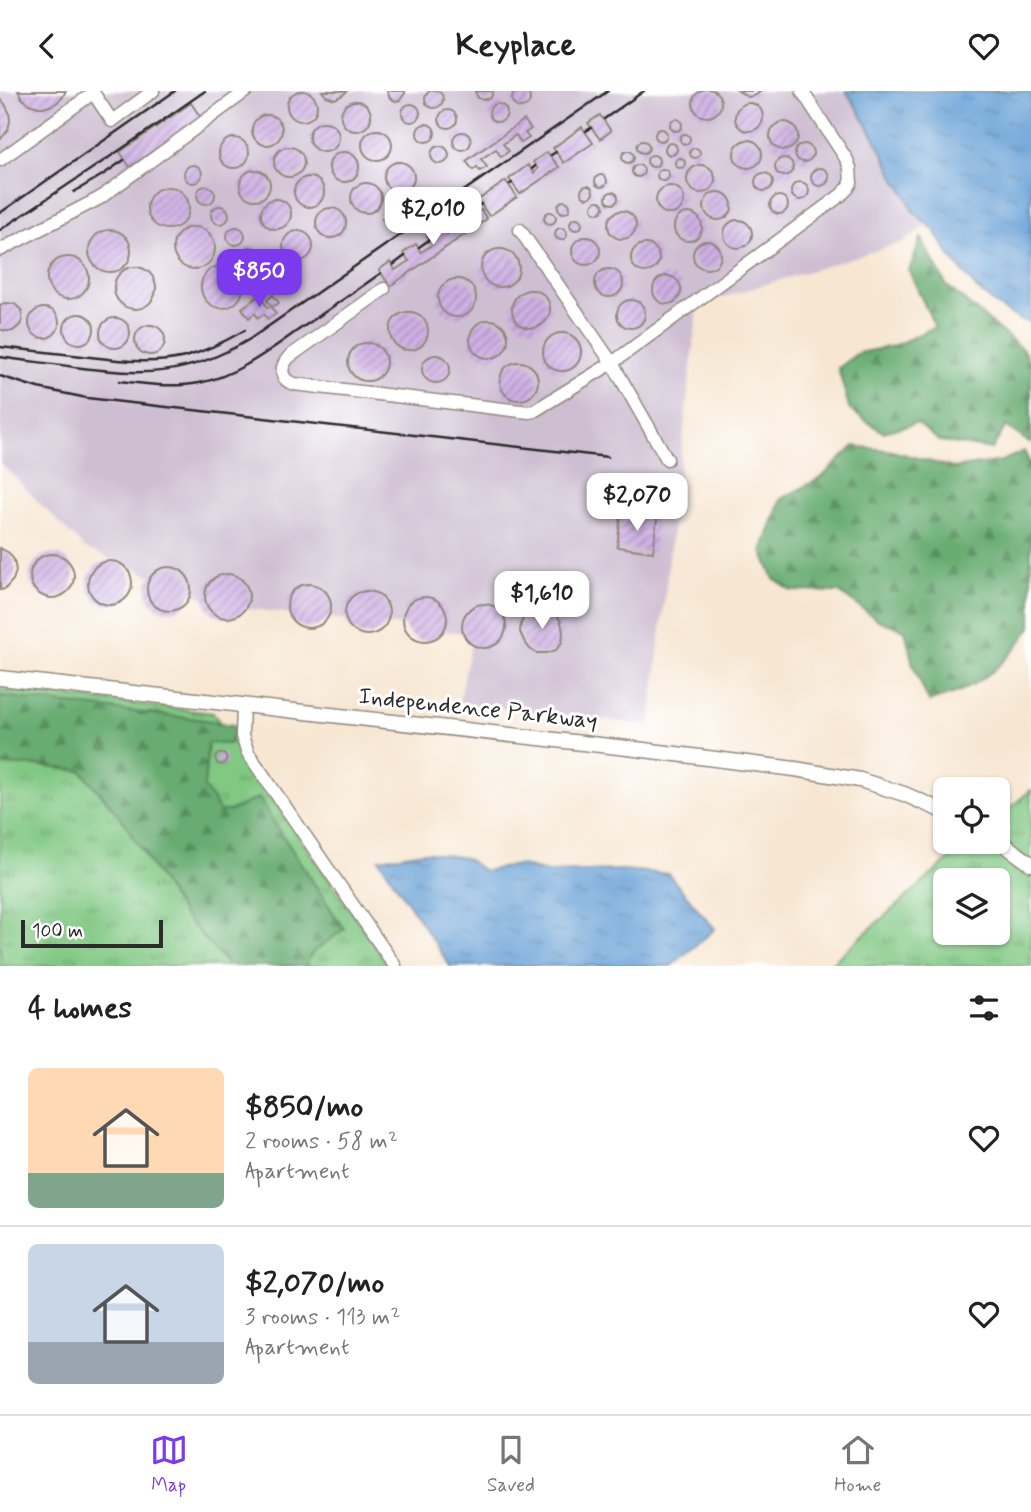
<!DOCTYPE html>
<meta charset="utf-8">
<style>
:root{--surface:#fff;--page:#f6f6f6;--text:#222;--muted:#767676;--line:#e0e0e0;--accent:#7c3aed}
body{margin:0;font-family:Mynerve,sans-serif;background:var(--page);color:var(--text);height:100vh;display:flex;flex-direction:column;font-size:26px;white-space:nowrap}
*{box-sizing:border-box;margin:0}
p{font-size:23px;color:var(--muted)}
.icon{flex:none;width:38px;height:38px;fill:none;stroke:currentColor;stroke-width:2;stroke-linecap:round;stroke-linejoin:round}
.map{position:relative;height:875px;overflow:hidden}
.sheet{display:flex;flex-direction:column;background:var(--surface);flex:1}
.sheet>*{flex:none}
.controls{position:absolute;left:933px;top:686px;display:grid;gap:14px}
.controls a{display:grid;place-items:center;width:77px;height:77px;border-radius:10px;background:var(--surface);box-shadow:0 2px 5px #0004;font-size:35px}
.scale{position:absolute;left:21px;bottom:18px;width:142px;box-sizing:border-box;padding-left:7px;border:4px solid #2b2b2b;border-top:0;font-size:19px;line-height:24px;white-space:nowrap;color:#2b2b2b;-webkit-text-stroke:5px #fff;paint-order:stroke}
.price{position:absolute;translate:-50% -60px;padding:0 16px;border-radius:14px;background:#fff;color:#222;font-size:23px;line-height:46px;filter:drop-shadow(0 2px 4px #0008)}
.price::after{content:'';position:absolute;left:50%;top:42px;width:21px;height:16px;margin-left:-10px;background:inherit;clip-path:polygon(0 0,100% 0,50% 100%)}
.price.on{background:var(--accent);color:#fff}
ul{padding:0;list-style:none}
li{display:flex;align-items:center;gap:21px;height:175px;padding:0 28px}
li+li{border-top:2px solid var(--line)}
li span{display:grid;place-items:center;flex:none;width:196px;height:140px;border-radius:10px;color:#555}
li>.icon{margin-inline-start:auto}
span .icon{width:84px;height:84px;fill:#fffc;stroke-width:1}
li b{font-size:30px}
h2{display:flex;justify-content:space-between;align-items:center;height:84px;padding:0 28px;font-size:30px}
header{display:flex;justify-content:space-between;align-items:center;height:91px;padding:0 28px;background:var(--surface);font-size:32px;font-weight:800}
.menu{display:flex;justify-content:space-around;align-items:center;height:98px;border-top:2px solid var(--line);background:var(--surface);font-size:19px;color:var(--muted)}
.menu a{display:grid;justify-items:center;gap:4px}
.menu .on{color:var(--accent)}
.map>svg:first-child{display:block}
.industrial{fill:#cebed1}
.grass{fill:url(#grass-tufts);stroke:#567a57;stroke-width:2;fill-rule:evenodd}
.forest{fill:url(#forest-firs);stroke:#4a6c4e;stroke-width:2}
.water{fill:url(#water-ripples);stroke:#496680;stroke-width:2}
.building{fill:url(#building-hatch)}
.lines{fill:none;stroke-linecap:round;stroke-linejoin:round}
.minor-casing{stroke:#91887e;stroke-width:15}
.major-casing{stroke:#91887e;stroke-width:17}
.minor{stroke:#fff;stroke-width:12}
.major{stroke:#fff;stroke-width:14}
.rail{stroke:#2b2b2b;stroke-width:2.5}
.labels{text-anchor:middle;dominant-baseline:central;stroke-width:6;stroke-linejoin:round;paint-order:stroke}
.street-label{font-size:24px;fill:#2b2b2b;stroke:#fff}
</style>
<header><svg class="icon" aria-label="back" viewBox="0 0 24 24"><path d="M15 5l-7 7 7 7"/></svg>Keyplace<svg class="icon" aria-label="heart" viewBox="0 0 24 24"><path d="M12 20l-8-8c-3-5 5-10 8-4 3-6 11-1 8 4z"/></svg></header>
<div class="map">
<svg width="1031" height="875" viewBox="0 0 1031 875">
<defs>
<pattern id="grass-tufts" width="24" height="20" patternUnits="userSpaceOnUse" patternTransform="scale(1.75)"><rect width="24" height="20" fill="#81c883"/><path d="M3 7l-1-3M5 7V3M7 7l1-3M15 17l-1-3M17 17v-4M19 17l1-3" fill="none" stroke="#6aa36b"/></pattern>
<pattern id="forest-firs" width="22" height="20" patternUnits="userSpaceOnUse" patternTransform="scale(1.75)"><rect width="22" height="20" fill="#68ac71"/><path d="M5 1l3.5 6h-7zM16 11l3.5 6h-7z" fill="#568c5d"/></pattern>
<pattern id="water-ripples" width="26" height="14" patternUnits="userSpaceOnUse" patternTransform="scale(1.75)"><rect width="26" height="14" fill="#67a0d6"/><path d="M2 4q2-2 4 0t4 0M15 11q2-2 4 0t4 0" fill="none" stroke="#5583ae"/></pattern>
<pattern id="building-hatch" width="6" height="6" patternUnits="userSpaceOnUse" patternTransform="scale(1.75)"><rect width="6" height="6" fill="#cfb0e4"/><path d="M-1 1l2-2M0 6l6-6M5 7l2-2" fill="none" stroke="#a88fb9"/></pattern>
</defs>
<rect width="100%" height="100%" fill="#fff"/>
<filter id="ink" filterUnits="userSpaceOnUse"><feTurbulence type="fractalNoise" baseFrequency=".0143" numOctaves="2"/><feDisplacementMap in="SourceGraphic" scale="14" xChannelSelector="R" yChannelSelector="G"/><feConvolveMatrix kernelMatrix="1 2 1 2 8 2 1 2 1" color-interpolation-filters="sRGB"/></filter>
<filter id="wash" filterUnits="userSpaceOnUse"><feTurbulence type="fractalNoise" baseFrequency=".00686" numOctaves="4" result="noise"/><feDisplacementMap in="SourceGraphic" scale="28" xChannelSelector="R" yChannelSelector="G"/><feGaussianBlur stdDeviation="1.57" result="paint"/><feColorMatrix in="noise" values="0 0 0 0 0 0 0 0 0 0 0 0 0 0 0 0 0 1.4 0 .05"/><feComposite in="paint" operator="in"/></filter>
<g filter="url(#wash)">
<rect width="100%" height="100%" fill="#f7e6d1"/>
<path class="industrial" d="M0,0H1031V52L904,151L698,214L650,634L459,612L471,553L464,545V542L224,515L84,457L0,372Z"/>
<g class="grass">
<path d="M0,598L213,622L389,875H0Z"/>
<path d="M1031,699V875H828L969,751H998V727ZM945,789H998V842H945Z"/>
</g>
<g class="forest">
<path d="M921,147L946,194L1023,259L1031,275V353L1006,335L992,358L939,350L917,332L883,341L850,319L838,277L858,262L894,255L935,236L909,180Z"/>
<path d="M854,355L892,360L953,377L1002,370L1024,360L1031,375V536C1015,560 992,585 966,597C955,603 941,606 929,611L913,574L905,539L878,529L839,501L792,500L774,488L762,460L781,408L821,387Z"/>
<path d="M0,605L205,629L238,635L229,653L208,652L204,696L220,720H229L258,707L344,838L312,862L305,875H229L182,823L125,732L82,680L30,674H0Z"/>
</g>
<g class="water">
<path d="M846,0H1031V232L1019,228L996,214L976,197L950,165L935,140L912,119L907,105L894,86L882,60L859,20Z"/>
<path d="M424,761L465,767L484,780L518,774L548,781L624,779L668,783L715,838L671,875H450L379,768Z"/>
</g>
<g id="blocks">
<g class="building">
<circle cx="707" cy="12" r="14"/>
<circle cx="521" cy="8" r="9"/>
<circle cx="434" cy="8" r="9"/>
<path d="M18,0H66L62,7L55,13L47,16H38L29,13L22,7Z"/>
<path d="M322,0H347L343,4L335,8L326,5Z"/>
<path d="M387,0H405V2L400,9L395,10L390,7Z"/>
<path d="M475,0H493L491,7L483,9L478,7Z"/>
<path d="M738,0H761L756,4L748,6Z"/>
<circle cx="302" cy="15" r="15"/>
<path d="M0,8L5,13L9,21L10,30L8,39L0,49Z"/>
<circle cx="356" cy="25" r="15"/>
<circle cx="749" cy="26" r="14"/>
<path d="M191,12L201,27L130,76L120,61Z"/>
<circle cx="411" cy="22" r="9"/>
<circle cx="498" cy="22" r="9"/>
<circle cx="448" cy="28" r="9"/>
<path d="M600,24L611,40L600,48L588,32Z"/>
<circle cx="267" cy="39" r="15"/>
<circle cx="676" cy="34" r="6"/>
<path d="M524,29L531,38L525,42L529,47L521,52L516,44L503,53L509,60L501,66L496,58L481,68L487,76L480,80L477,76L473,79L466,70Z"/>
<circle cx="784" cy="45" r="14"/>
<circle cx="324" cy="46" r="15"/>
<circle cx="426" cy="42" r="9"/>
<path d="M582,36L593,52L564,72L553,57Z"/>
<circle cx="661" cy="44" r="6"/>
<circle cx="377" cy="54" r="15"/>
<circle cx="462" cy="50" r="9"/>
<circle cx="685" cy="48" r="5"/>
<circle cx="234" cy="62" r="15"/>
<circle cx="748" cy="63" r="14"/>
<circle cx="643" cy="56" r="6"/>
<circle cx="671" cy="58" r="6"/>
<circle cx="804" cy="62" r="9"/>
<circle cx="440" cy="64" r="9"/>
<circle cx="289" cy="71" r="15"/>
<circle cx="695" cy="62" r="5"/>
<circle cx="628" cy="66" r="6"/>
<path d="M547,61L559,76L520,103L509,88L528,74L534,82L538,78L533,71Z"/>
<circle cx="344" cy="76" r="15"/>
<circle cx="653" cy="70" r="6"/>
<circle cx="784" cy="76" r="9"/>
<circle cx="680" cy="72" r="5"/>
<circle cx="399" cy="86" r="15"/>
<circle cx="638" cy="80" r="6"/>
<circle cx="701" cy="88" r="14"/>
<circle cx="193" cy="83" r="9"/>
<circle cx="820" cy="86" r="9"/>
<circle cx="663" cy="84" r="6"/>
<circle cx="255" cy="94" r="15"/>
<circle cx="764" cy="91" r="9"/>
<circle cx="601" cy="90" r="6"/>
<circle cx="309" cy="101" r="15"/>
<path d="M506,90L517,106L489,125L478,109Z"/>
<circle cx="800" cy="100" r="9"/>
<circle cx="366" cy="107" r="15"/>
<circle cx="587" cy="101" r="6"/>
<circle cx="670" cy="109" r="14"/>
<circle cx="206" cy="104" r="9"/>
<circle cx="168" cy="117" r="21"/>
<circle cx="612" cy="107" r="6"/>
<circle cx="718" cy="115" r="14"/>
<circle cx="779" cy="114" r="9"/>
<circle cx="276" cy="123" r="15"/>
<circle cx="598" cy="116" r="6"/>
<circle cx="564" cy="116" r="6"/>
<path d="M403,112L409,120L404,124L408,130L397,138L393,132L388,135L382,128Z"/>
<circle cx="220" cy="124" r="9"/>
<circle cx="331" cy="132" r="15"/>
<path d="M481,119L487,128L390,195L379,179L390,171L395,179L409,170L403,162L416,153L421,161L433,153L427,145L442,135L447,143L458,135L453,128L464,120L469,127Z"/>
<circle cx="622" cy="134" r="14"/>
<circle cx="550" cy="127" r="6"/>
<circle cx="688" cy="136" r="14"/>
<circle cx="576" cy="133" r="6"/>
<circle cx="738" cy="143" r="14"/>
<circle cx="236" cy="145" r="9"/>
<circle cx="194" cy="157" r="21"/>
<circle cx="561" cy="143" r="6"/>
<circle cx="110" cy="160" r="21"/>
<circle cx="298" cy="155" r="15"/>
<circle cx="586" cy="160" r="14"/>
<circle cx="707" cy="164" r="14"/>
<circle cx="645" cy="167" r="14"/>
<circle cx="250" cy="165" r="9"/>
<circle cx="500" cy="177" r="19"/>
<circle cx="68" cy="187" r="21"/>
<circle cx="222" cy="196" r="21"/>
<circle cx="135" cy="197" r="21"/>
<circle cx="609" cy="192" r="14"/>
<circle cx="264" cy="187" r="9"/>
<circle cx="667" cy="199" r="14"/>
<circle cx="457" cy="207" r="19"/>
<circle cx="531" cy="218" r="19"/>
<path d="M260,204L268,217L271,215L276,223L268,228L264,223L258,227L255,222L249,227L242,217Z"/>
<path d="M273,204L279,212L272,216L267,209Z"/>
<circle cx="631" cy="223" r="14"/>
<path d="M5,212L15,213L22,220V230L20,234L13,240H4L0,238V214Z"/>
<circle cx="44" cy="232" r="15"/>
<circle cx="409" cy="240" r="19"/>
<circle cx="79" cy="238" r="15"/>
<circle cx="115" cy="242" r="15"/>
<circle cx="489" cy="248" r="19"/>
<circle cx="150" cy="249" r="15"/>
<circle cx="562" cy="261" r="19"/>
<circle cx="367" cy="271" r="19"/>
<circle cx="436" cy="278" r="14"/>
<circle cx="519" cy="290" r="19"/>
<path d="M621,423L657,427L653,461L617,456Z"/>
<path d="M0,457L9,462L14,469L16,480L13,489L5,498L0,499Z"/>
<circle cx="52" cy="485" r="22"/>
<circle cx="110" cy="492" r="22"/>
<circle cx="169" cy="498" r="22"/>
<circle cx="227" cy="505" r="22"/>
<circle cx="309" cy="515" r="22"/>
<circle cx="367" cy="522" r="22"/>
<circle cx="425" cy="528" r="22"/>
<circle cx="484" cy="535" r="22"/>
<path d="M540,518L550,519L557,524L561,531L563,541L562,551L556,559L547,562H537L530,558L524,550L520,541L521,532L525,524L530,520Z"/>
<circle cx="221" cy="668" r="5.5"/>
</g>
</g>
</g>
<g filter="url(#ink)">
<use href="#blocks" fill-opacity="0" stroke="#91887e" stroke-width="2"/>
<g class="lines">
<g class="minor-casing">
<g id="minor">
<path d="M92,0L112,30L153,0"/>
<path d="M0,69L93,2"/>
<path d="M520,139L612,272L667,368"/>
<path d="M0,159L100,107L246,0"/>
<path d="M384,198L289,266C280,276 279,288 294,293L529,321L534,320L612,272L841,104L848,97L851,92L850,77L847,69L802,0"/>
<path d="M243,614L242,645L248,662L395,875"/>
</g>
</g>
<g class="major-casing">
<g id="major">
<path d="M0,587L636,658L795,678L860,689L904,703L945,721"/>
<path d="M998,749L1031,773"/>
</g>
</g>
<use href="#minor" class="minor"/>
<use href="#major" class="major"/>
<g class="rail">
<path d="M604,28L644,0"/>
<path d="M586,40L591,37"/>
<path d="M551,64L556,61"/>
<path d="M532,78L535,75"/>
<path d="M510,93L512,92"/>
<path d="M74,101L104,83L124,69"/>
<path d="M0,122L175,0"/>
<path d="M467,123L481,113"/>
<path d="M445,138L455,131"/>
<path d="M0,139L123,57L205,0"/>
<path d="M419,156L429,149"/>
<path d="M393,174L405,165"/>
<path d="M0,256C27,259 54,262 82,265C115,269 152,274 185,266C206,260 226,250 245,239"/>
<path d="M0,266C25,270 50,272 74,276C145,285 186,286 250,248L608,0"/>
<path d="M0,285L38,297L87,307L608,366"/>
<path d="M119,290C145,293 173,297 199,292C236,285 267,261 297,240C325,221 353,202 381,182"/>
</g>
</g>
</g>
<g class="labels">
<g class="street-label">
<text transform="translate(478 618) rotate(6)">Independence Parkway</text>
</g>
</g>
</svg>
<div class="controls">
<a><svg class="icon" aria-label="locate" viewBox="0 0 24 24"><circle cx="12" cy="12" r="6"/><path d="M12 2v4M12 18v4M2 12h4M18 12h4"/></svg></a>
<a><svg class="icon" aria-label="layers" viewBox="0 0 24 24"><path d="M12 4l9 5-9 5-9-5zM3 14l9 5 9-5"/></svg></a>
</div>
<div class="scale">100 m</div>
<b class="price" style="left:433px;top:156px">$2,010</b>
<b class="price on" style="left:259px;top:218px">$850</b>
<b class="price" style="left:637px;top:442px">$2,070</b>
<b class="price" style="left:542px;top:540px">$1,610</b>
</div>
<section class="sheet">
<h2>4 homes<svg class="icon" aria-label="filters" viewBox="0 0 24 24"><path d="M4 7h16M4 17h16"/><circle cx="9" cy="7" r="2"/><circle cx="15" cy="17" r="2"/></svg></h2>
<ul>
<li><span style="background:linear-gradient(#ffd9b3 75%,#7fa58c 0)"><svg class="icon" aria-label="home" viewBox="0 0 24 24"><path d="M3 11l9-7 9 7M6 9v11h12V9"/></svg></span><div><b>$850/mo</b><p>2 rooms · 58 m²</p><p>Apartment</p></div><svg class="icon" aria-label="heart" viewBox="0 0 24 24"><path d="M12 20l-8-8c-3-5 5-10 8-4 3-6 11-1 8 4z"/></svg></li>
<li><span style="background:linear-gradient(#c9d6e8 70%,#9aa5b1 0)"><svg class="icon" aria-label="home" viewBox="0 0 24 24"><path d="M3 11l9-7 9 7M6 9v11h12V9"/></svg></span><div><b>$2,070/mo</b><p>3 rooms · 113 m²</p><p>Apartment</p></div><svg class="icon" aria-label="heart" viewBox="0 0 24 24"><path d="M12 20l-8-8c-3-5 5-10 8-4 3-6 11-1 8 4z"/></svg></li>
</ul>
</section>
<nav class="menu">
<a class="on"><svg class="icon" aria-label="map" viewBox="0 0 24 24"><path d="M3 6l6-2 6 2 6-2v14l-6 2-6-2-6 2zM9 4v14M15 6v14"/></svg>Map</a>
<a><svg class="icon" aria-label="saved" viewBox="0 0 24 24"><path d="M7 4h10v16l-5-4-5 4z"/></svg>Saved</a>
<a><svg class="icon" aria-label="home" viewBox="0 0 24 24"><path d="M3 11l9-7 9 7M6 9v11h12V9"/></svg>Home</a>
</nav>
